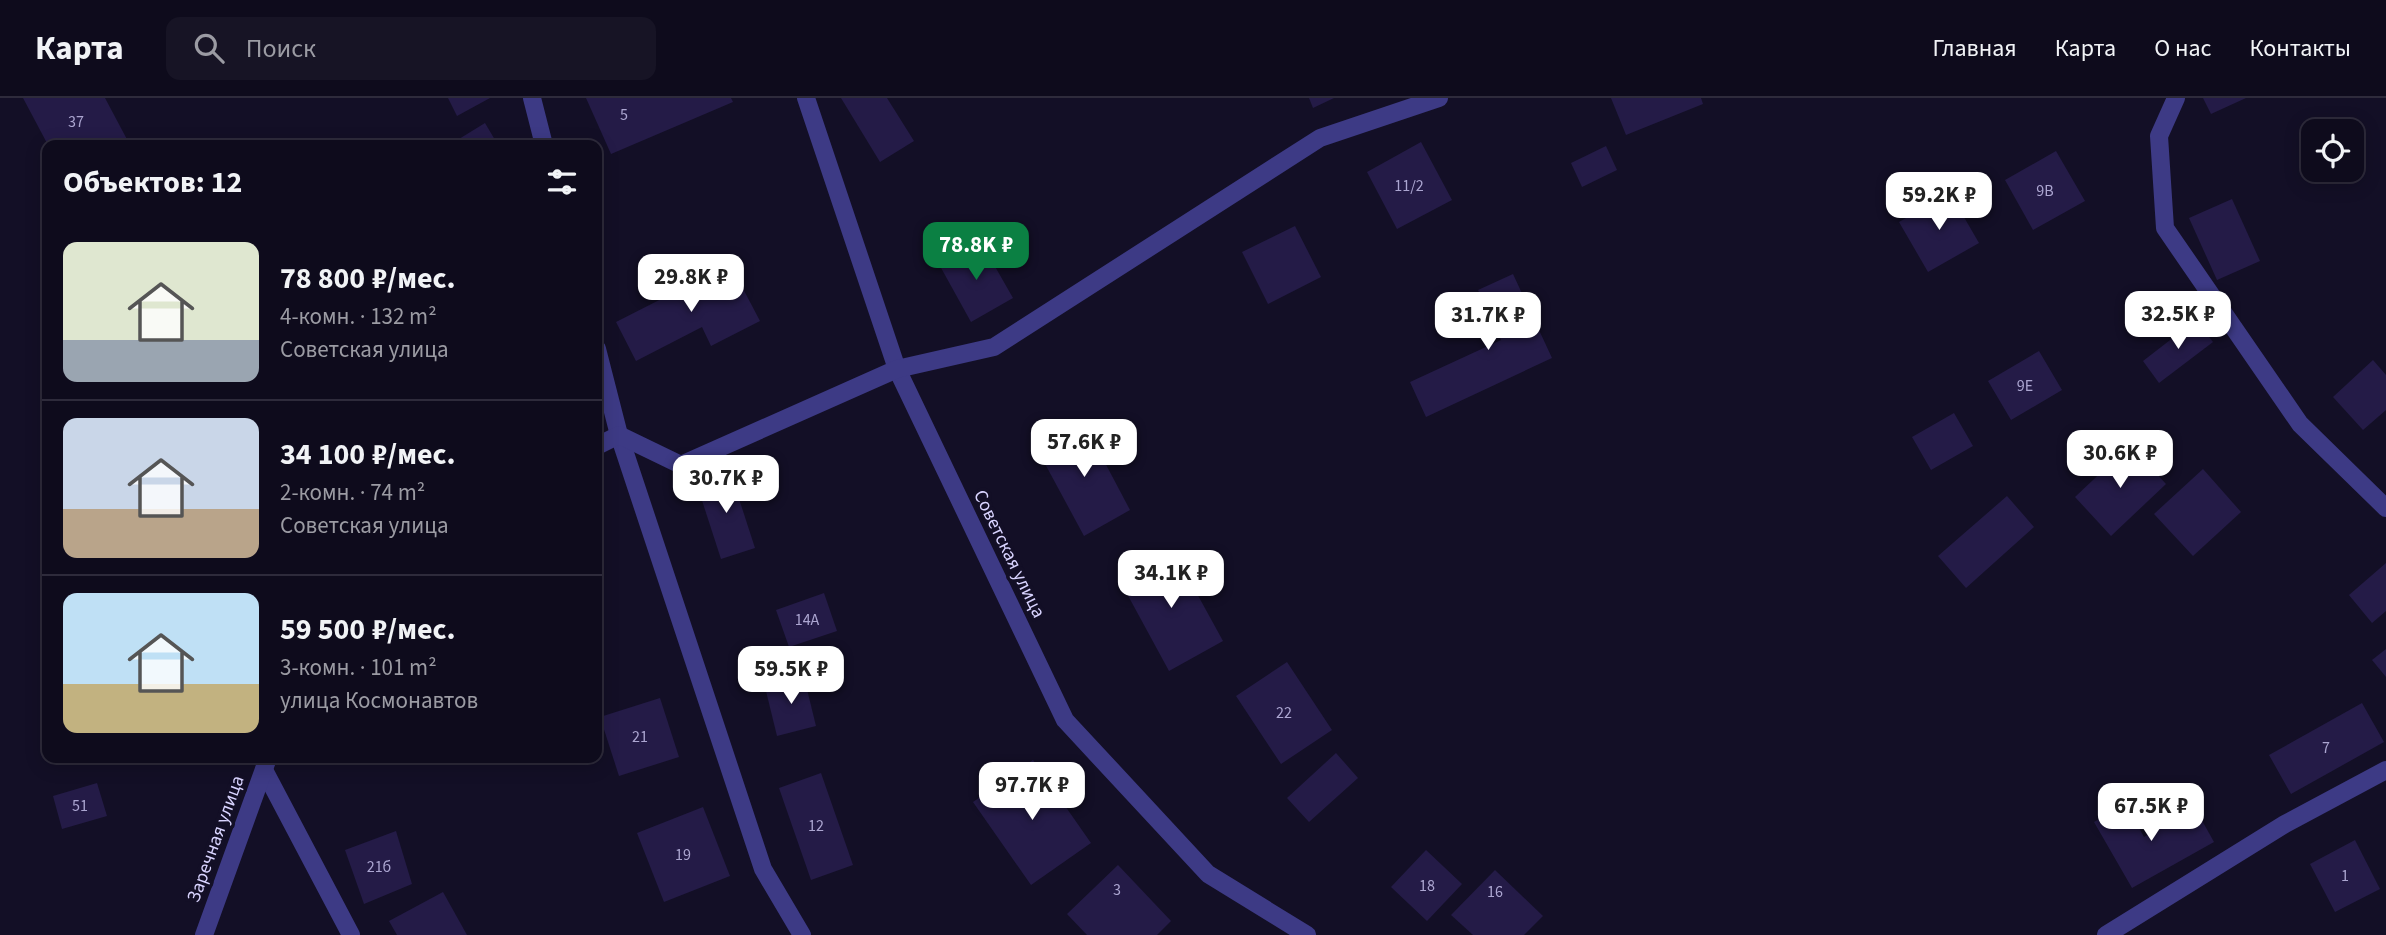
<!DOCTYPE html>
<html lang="ru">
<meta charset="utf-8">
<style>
:root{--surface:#0e0b1c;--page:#171425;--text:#f1f3f6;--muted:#9b9ba3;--line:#2e2b3b;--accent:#0b8043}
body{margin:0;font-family:"Source Sans 3",sans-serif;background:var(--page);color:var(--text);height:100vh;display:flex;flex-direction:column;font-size:26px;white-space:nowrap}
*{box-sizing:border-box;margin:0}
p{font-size:23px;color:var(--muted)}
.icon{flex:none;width:38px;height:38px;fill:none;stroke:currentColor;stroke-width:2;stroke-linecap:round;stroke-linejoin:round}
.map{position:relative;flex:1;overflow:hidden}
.panel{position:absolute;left:42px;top:42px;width:560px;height:623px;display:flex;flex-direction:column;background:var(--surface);border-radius:14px;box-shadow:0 4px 18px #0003,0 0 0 2px var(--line)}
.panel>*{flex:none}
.fabs{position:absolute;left:2301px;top:21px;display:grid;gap:14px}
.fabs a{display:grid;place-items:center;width:63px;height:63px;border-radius:14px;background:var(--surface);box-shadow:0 4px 18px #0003,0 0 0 2px var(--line);font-size:35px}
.price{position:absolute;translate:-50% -60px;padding:0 16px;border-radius:14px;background:#fff;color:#222;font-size:23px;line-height:46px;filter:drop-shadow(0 2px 4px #0008)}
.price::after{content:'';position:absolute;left:50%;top:42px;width:21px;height:16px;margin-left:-10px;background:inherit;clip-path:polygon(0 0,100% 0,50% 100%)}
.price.active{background:var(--accent);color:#fff}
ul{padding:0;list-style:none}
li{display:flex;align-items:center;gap:21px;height:175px;padding:0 21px}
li+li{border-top:2px solid var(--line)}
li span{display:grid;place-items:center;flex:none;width:196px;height:140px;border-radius:14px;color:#555}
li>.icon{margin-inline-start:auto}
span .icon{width:84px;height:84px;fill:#fffc;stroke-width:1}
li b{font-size:30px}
h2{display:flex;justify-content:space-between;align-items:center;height:84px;padding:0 21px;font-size:30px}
header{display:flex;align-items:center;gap:42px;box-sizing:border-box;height:98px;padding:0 35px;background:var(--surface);border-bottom:2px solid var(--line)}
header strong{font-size:33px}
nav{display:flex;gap:38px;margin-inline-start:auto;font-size:24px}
.search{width:490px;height:63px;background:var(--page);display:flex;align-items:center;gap:18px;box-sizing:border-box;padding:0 24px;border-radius:14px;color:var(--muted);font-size:26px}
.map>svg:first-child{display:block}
.building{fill:#241b47}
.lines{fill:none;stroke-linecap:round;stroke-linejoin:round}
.minor{stroke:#3d3a85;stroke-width:18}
.labels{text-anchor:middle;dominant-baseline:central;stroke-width:7;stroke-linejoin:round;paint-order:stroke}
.number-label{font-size:16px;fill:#aca6d1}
.street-label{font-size:19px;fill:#d9d4ff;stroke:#130f26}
</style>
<header>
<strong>Карта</strong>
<div class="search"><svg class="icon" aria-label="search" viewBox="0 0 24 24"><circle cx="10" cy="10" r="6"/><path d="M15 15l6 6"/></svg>Поиск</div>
<nav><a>Главная</a><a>Карта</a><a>О нас</a><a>Контакты</a></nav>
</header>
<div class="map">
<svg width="2386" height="837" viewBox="0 0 2386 837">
<rect width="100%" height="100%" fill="#130f26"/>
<g class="building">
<path d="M23,0H105L130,47H48Z"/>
<path d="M448,0H490L457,18Z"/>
<path d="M586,0H731L733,4L611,56Z"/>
<path d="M841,0H887L914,43L880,64Z"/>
<path d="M1309,0H1334L1313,10Z"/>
<path d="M1611,0H1701L1703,6L1626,37Z"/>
<path d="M2203,0H2246L2211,16Z"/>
<path d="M485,25L498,47H463L459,41Z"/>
<path d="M1421,44L1452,102L1397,131L1367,74Z"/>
<path d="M1606,48L1617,72L1582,89L1571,65Z"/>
<path d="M2056,53L2085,103L2033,132L2005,82Z"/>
<path d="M1950,95L1979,145L1928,174L1899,124Z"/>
<path d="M2232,101L2260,163L2217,182L2189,120Z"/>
<path d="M1295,128L1321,179L1268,206L1242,154Z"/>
<path d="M981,144L1013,200L971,224L940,168Z"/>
<path d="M730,166L760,223L711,248L702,229L636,263L616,224Z"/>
<path d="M1513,176L1552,260L1426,319L1410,284L1501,242L1478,192Z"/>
<path d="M2196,222L2213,244L2159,285L2143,263Z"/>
<path d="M2039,253L2062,292L2011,322L1988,283Z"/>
<path d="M2373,262L2386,277V312L2363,332L2333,299Z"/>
<path d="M1954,315L1973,348L1931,372L1912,339Z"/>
<path d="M1084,325L1130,412L1084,438L1037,351Z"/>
<path d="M2130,347L2166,386L2111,438L2075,399Z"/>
<path d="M2203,371L2241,414L2193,458L2154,416Z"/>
<path d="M730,373L755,450L721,461L696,384Z"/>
<path d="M2007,398L2034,429L1966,490L1938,458Z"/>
<path d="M1173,452L1223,543L1169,573L1119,481Z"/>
<path d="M2386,465V513L2372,525L2349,497Z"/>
<path d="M824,495L837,533L789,549L776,512Z"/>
<path d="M2386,551V579L2372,562Z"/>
<path d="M1287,564L1332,632L1281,666L1236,598Z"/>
<path d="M804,579L816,628L777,638L765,589Z"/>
<path d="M660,600L679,659L619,678L600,619Z"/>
<path d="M2362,605L2384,644L2291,696L2269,657Z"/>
<path d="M1336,655L1358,680L1309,724L1287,700Z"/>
<path d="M1033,662L1091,745L1031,787L973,704Z"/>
<path d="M821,675L853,767L811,782L779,690Z"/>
<path d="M97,685L107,718L62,731L53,698Z"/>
<path d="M2126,706L2144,739L2195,710L2214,744L2132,790L2094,724Z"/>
<path d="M703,709L730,778L664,804L637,735Z"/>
<path d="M396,733L412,786L364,806L345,752Z"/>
<path d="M2355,742L2380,791L2335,814L2310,766Z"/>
<path d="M1426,752L1462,786L1427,823L1391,789Z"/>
<path d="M1118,767L1171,823L1157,837H1087L1067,816Z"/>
<path d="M1495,772L1543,818L1524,837H1473L1451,817Z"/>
<path d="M443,794L467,837H397L389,823Z"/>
</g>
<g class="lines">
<g class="minor">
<path d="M532,0L544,47"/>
<path d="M806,0L897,271L1065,622L1208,776L1307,837"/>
<path d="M2176,0L2159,38L2165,130L2300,326L2386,410"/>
<path d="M597,251L619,337L763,771L802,837"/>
<path d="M597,348L619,337L681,367L897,271L994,249L1320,40L1439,0"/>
<path d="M264,672L351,837"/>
<path d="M204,837L268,660"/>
<path d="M2106,837L2285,726L2386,672"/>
</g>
</g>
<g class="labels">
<g class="number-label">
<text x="624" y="17">5</text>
<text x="76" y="24">37</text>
<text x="1409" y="88">11/2</text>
<text x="2045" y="93">9В</text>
<text x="2025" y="288">9Е</text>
<text x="807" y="522">14А</text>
<text x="1284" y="615">22</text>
<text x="640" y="639">21</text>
<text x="2326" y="650">7</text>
<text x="80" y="708">51</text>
<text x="816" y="728">12</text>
<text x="683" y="757">19</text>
<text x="379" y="769">21б</text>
<text x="2345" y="778">1</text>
<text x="1427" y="788">18</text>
<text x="1117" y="792">3</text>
<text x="1495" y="794">16</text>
</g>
<g class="street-label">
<text transform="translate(1009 456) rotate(64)">Советская улица</text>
<text transform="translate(216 741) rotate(-70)">Заречная улица</text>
</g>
</g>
</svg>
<div class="fabs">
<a><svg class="icon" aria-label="locate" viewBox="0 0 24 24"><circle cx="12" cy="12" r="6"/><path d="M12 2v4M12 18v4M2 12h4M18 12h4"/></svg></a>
</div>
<b class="price" style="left:1939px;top:134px">59.2K ₽</b>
<b class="price active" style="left:976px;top:184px">78.8K ₽</b>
<b class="price" style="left:691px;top:216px">29.8K ₽</b>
<b class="price" style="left:2178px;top:253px">32.5K ₽</b>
<b class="price" style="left:1488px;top:254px">31.7K ₽</b>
<b class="price" style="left:1084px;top:381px">57.6K ₽</b>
<b class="price" style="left:2120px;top:392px">30.6K ₽</b>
<b class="price" style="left:726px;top:417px">30.7K ₽</b>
<b class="price" style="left:1171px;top:512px">34.1K ₽</b>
<b class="price" style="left:791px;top:608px">59.5K ₽</b>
<b class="price" style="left:1032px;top:724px">97.7K ₽</b>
<b class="price" style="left:2151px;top:745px">67.5K ₽</b>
<section class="panel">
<h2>Объектов: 12<svg class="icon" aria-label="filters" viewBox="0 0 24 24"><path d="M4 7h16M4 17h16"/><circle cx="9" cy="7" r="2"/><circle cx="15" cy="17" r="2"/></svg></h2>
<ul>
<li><span style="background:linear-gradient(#dfe7d0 70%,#9aa5b1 0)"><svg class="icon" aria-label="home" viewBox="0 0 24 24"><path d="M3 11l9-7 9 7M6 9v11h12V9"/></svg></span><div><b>78 800 ₽/мес.</b><p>4-комн. · 132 m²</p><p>Советская улица</p></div></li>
<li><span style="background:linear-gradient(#c9d6e8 65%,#b9a48a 0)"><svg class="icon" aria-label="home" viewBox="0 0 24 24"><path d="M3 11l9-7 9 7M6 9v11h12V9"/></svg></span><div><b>34 100 ₽/мес.</b><p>2-комн. · 74 m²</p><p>Советская улица</p></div></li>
<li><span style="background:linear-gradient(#bfe0f5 65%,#c2b280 0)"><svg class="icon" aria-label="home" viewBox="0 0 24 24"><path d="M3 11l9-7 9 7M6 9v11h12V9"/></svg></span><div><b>59 500 ₽/мес.</b><p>3-комн. · 101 m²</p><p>улица Космонавтов</p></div></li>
</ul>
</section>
</div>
